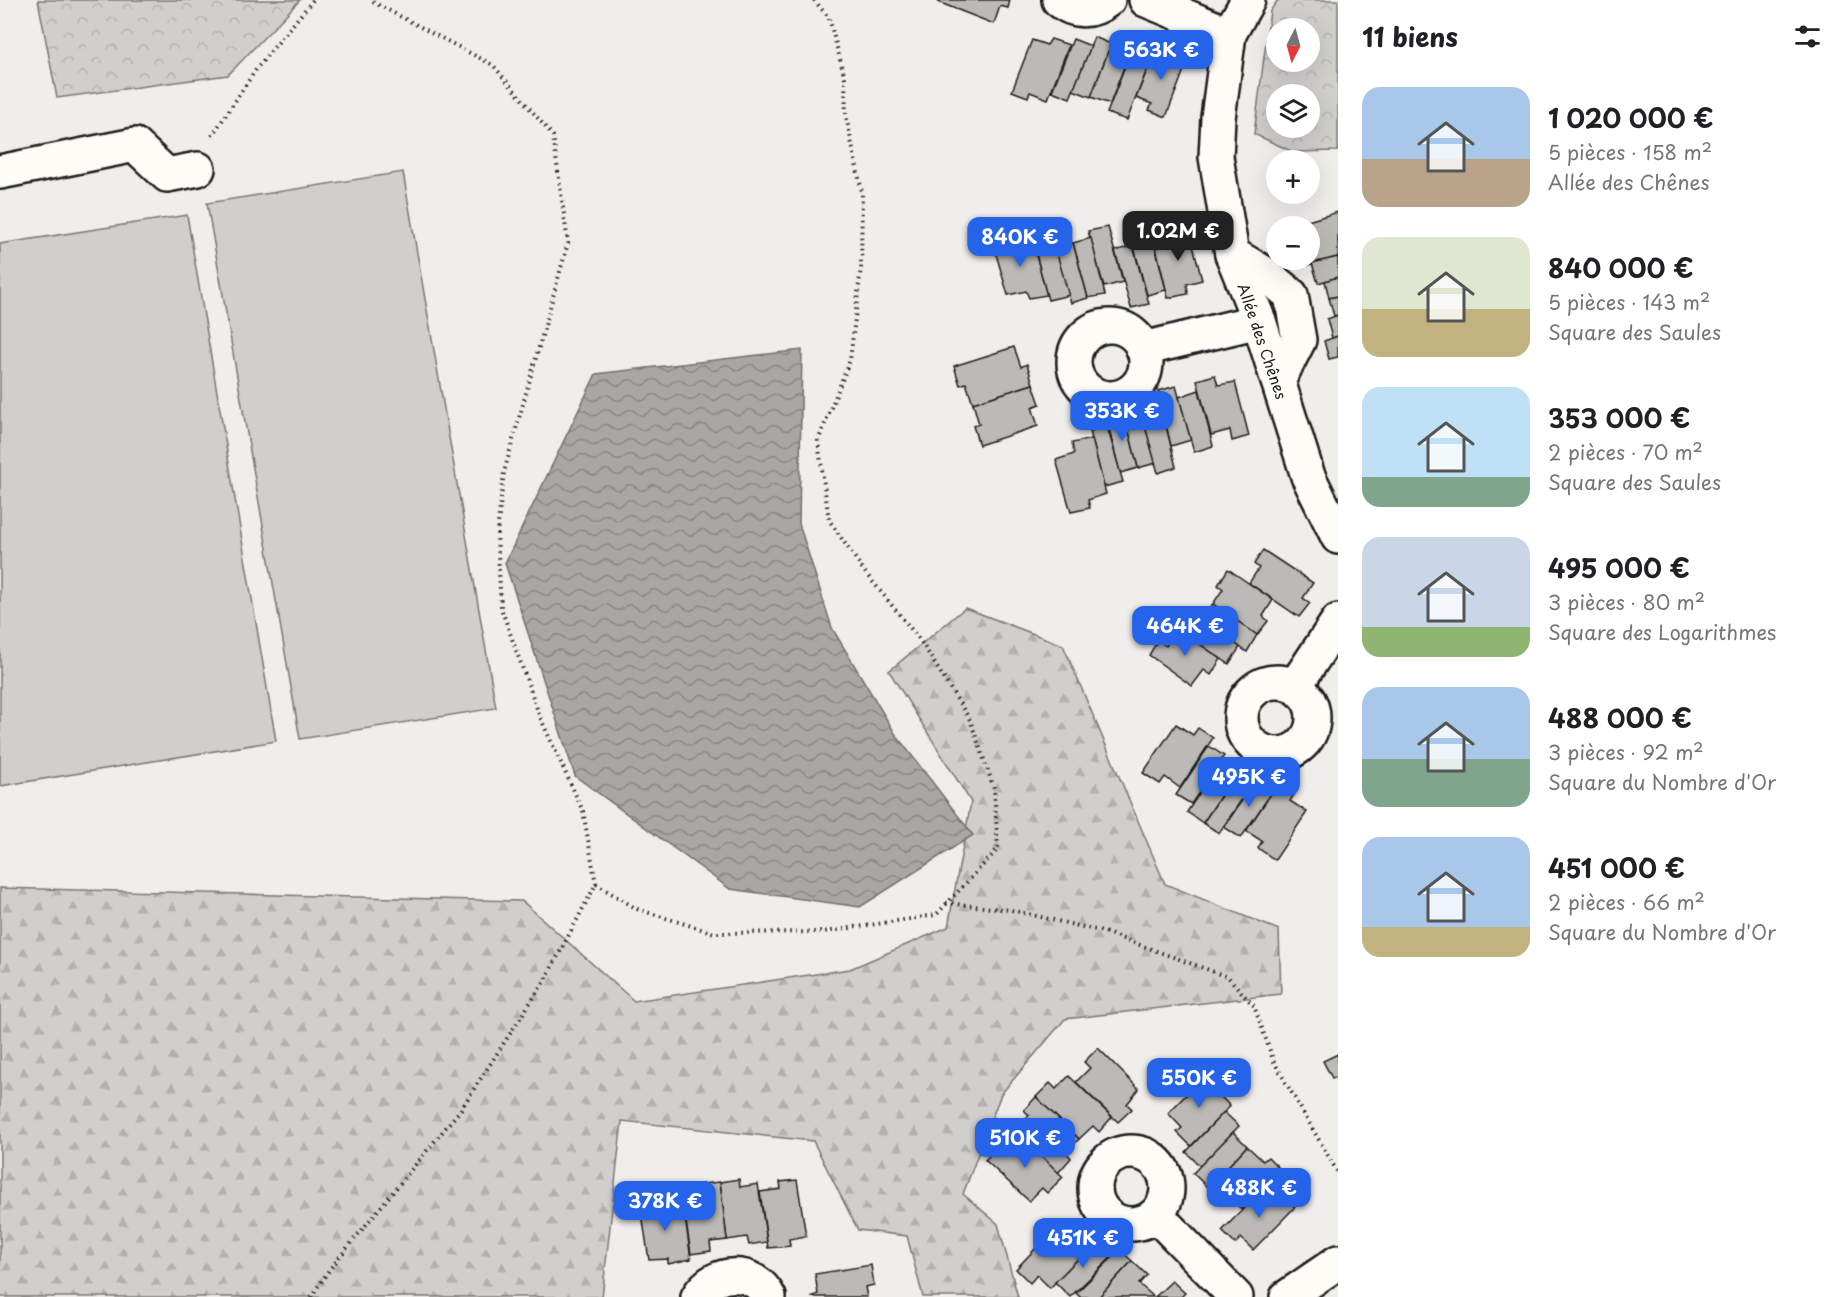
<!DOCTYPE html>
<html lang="fr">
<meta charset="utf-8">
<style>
:root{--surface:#fff;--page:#f2f2f2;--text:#202124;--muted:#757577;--accent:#2563eb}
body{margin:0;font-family:"Playpen Sans",sans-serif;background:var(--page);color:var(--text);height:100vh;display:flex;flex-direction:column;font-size:22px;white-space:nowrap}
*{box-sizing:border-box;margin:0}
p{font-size:20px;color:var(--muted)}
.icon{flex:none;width:33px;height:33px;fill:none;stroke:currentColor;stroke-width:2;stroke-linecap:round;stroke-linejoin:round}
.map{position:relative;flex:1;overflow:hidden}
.side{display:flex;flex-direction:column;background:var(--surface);width:510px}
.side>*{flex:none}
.needle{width:39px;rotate:186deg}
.controls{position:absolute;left:1266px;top:18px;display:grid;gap:12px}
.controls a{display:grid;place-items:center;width:54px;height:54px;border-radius:50%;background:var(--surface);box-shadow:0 6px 24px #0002;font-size:30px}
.price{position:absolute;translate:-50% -51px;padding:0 14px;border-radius:12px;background:var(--accent);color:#fff;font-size:20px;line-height:39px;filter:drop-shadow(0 2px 3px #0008)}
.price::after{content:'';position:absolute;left:50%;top:36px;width:18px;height:14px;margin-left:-9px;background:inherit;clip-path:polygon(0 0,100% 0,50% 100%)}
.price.active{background:#222;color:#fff}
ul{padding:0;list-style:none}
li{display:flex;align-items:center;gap:18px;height:150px;padding:0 24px}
li span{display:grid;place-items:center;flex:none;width:168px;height:120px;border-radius:18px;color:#555}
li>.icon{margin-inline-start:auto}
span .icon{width:72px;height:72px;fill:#fffc;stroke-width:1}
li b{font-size:26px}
h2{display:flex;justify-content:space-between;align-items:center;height:72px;padding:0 24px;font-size:26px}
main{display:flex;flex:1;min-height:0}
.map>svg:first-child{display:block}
.forest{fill:url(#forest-firs);stroke:#767674;stroke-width:1.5}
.park{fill:url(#park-crowns);stroke:#767674;stroke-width:1.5;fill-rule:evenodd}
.pitch{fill:#d0cfcc;stroke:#767674;stroke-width:1.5}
.water{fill:url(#water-waves);stroke:#706f6d;stroke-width:1.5}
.building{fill:#bbbab6;stroke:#1c1c1c;stroke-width:1.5}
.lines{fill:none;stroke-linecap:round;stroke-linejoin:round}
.minor-casing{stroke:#1c1c1c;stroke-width:38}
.path{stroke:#1c1c1c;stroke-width:4;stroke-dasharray:1.5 4.5;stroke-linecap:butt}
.minor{stroke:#fdfcf7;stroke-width:33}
.labels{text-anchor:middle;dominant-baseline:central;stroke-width:5;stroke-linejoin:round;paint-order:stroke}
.street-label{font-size:15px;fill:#1c1c1c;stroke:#fdfcf7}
</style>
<main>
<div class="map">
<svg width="1338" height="1297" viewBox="0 0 1338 1297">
<defs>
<pattern id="forest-firs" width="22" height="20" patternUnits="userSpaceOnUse" patternTransform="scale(1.5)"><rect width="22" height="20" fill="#d0cfcc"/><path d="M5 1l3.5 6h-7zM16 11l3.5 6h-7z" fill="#b2b1af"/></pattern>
<pattern id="park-crowns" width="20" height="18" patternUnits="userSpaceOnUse" patternTransform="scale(1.5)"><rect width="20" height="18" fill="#d0cfcc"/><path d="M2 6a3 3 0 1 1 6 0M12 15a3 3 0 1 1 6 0" fill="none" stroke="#b2b1af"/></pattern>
<pattern id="water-waves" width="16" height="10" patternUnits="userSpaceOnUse" patternTransform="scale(1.5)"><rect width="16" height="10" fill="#a8a7a3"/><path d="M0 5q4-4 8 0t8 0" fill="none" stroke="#888784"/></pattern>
</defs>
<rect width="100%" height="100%" fill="#f0eeea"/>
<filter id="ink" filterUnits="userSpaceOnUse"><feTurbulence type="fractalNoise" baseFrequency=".0167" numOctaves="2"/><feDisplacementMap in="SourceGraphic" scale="12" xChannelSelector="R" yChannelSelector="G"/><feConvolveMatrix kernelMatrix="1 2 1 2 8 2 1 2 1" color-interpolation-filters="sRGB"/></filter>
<g filter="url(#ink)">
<path class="forest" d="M965,608L1063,645L1165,884L1279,930L1281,994L1065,1019L1001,1094L963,1194L998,1224L1018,1297H923L907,1236L858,1230L813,1141L622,1121L602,1297H0V888L522,901L634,1001L850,969L948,927L971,802L889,671Z"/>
<g class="park">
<path d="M38,0H300L228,75L57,98Z"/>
<path d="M1278,0H1338V151L1293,152L1254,134L1270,11ZM1276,28H1310V62H1276ZM1276,94H1310V128H1276Z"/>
</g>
<g class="pitch">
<path d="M403,172L496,708L300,739L207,203Z"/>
<path d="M187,215L276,741L0,786V244Z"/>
</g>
<path class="water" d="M802,350L799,524L832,628L896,735L973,835L860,907L730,889L575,776L505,563L596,374Z"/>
<g class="building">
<path d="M939,0H1010L1008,8L1000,6L994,24L938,2Z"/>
<path d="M1094,37L1111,44L1091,97L1073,90Z"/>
<path d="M1051,39L1069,45L1048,99L1030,92L1028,97L1012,91L1032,40L1047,45Z"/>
<path d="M1073,39L1091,46L1070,98L1052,91Z"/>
<path d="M1111,44L1130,51L1110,104L1091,97Z"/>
<path d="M1157,45L1172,51L1170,58L1186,65L1166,117L1149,110L1152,104L1136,98Z"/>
<path d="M1128,59L1148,67L1127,120L1107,113Z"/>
<path d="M1338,212V257L1304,266L1303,260H1310V226H1302L1301,223Z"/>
<path d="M1188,226L1202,280L1187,284L1188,294L1168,298L1154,239L1172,235L1171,230Z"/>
<path d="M1108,227L1123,282L1104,287L1088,231Z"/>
<path d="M1152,234L1166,290L1147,295L1132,240Z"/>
<path d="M1091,238L1105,295L1088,298L1073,243Z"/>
<path d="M1012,239L1014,245L1032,240L1047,295L1029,298L1026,291L1008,295L993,244Z"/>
<path d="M1054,241L1070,295L1048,300L1034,246Z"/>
<path d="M1073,243L1088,298L1071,303L1055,247Z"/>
<path d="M1133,246L1149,304L1131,308L1115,251Z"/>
<path d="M1338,257V277L1318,283L1312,263Z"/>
<path d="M1338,277V296L1329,298L1325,281Z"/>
<path d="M1338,296V315L1334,316L1329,298Z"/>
<path d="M1338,315V336L1332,338L1327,319Z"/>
<path d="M1338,336V357L1329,359L1324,341Z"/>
<path d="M1014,347L1021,367L1027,364L1033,384L973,403L966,383L960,385L954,366Z"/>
<path d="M1215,375L1218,385L1235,382L1249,436L1232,441L1230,430L1211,435L1197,380Z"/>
<path d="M1033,384L1040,404L1032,407L1038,426L979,445L973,426L979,424L973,403Z"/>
<path d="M1176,386L1191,440L1171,446L1158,391Z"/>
<path d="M1199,390L1213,446L1194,452L1179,397Z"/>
<path d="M1140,408L1156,463L1138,468L1124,412Z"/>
<path d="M1162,410L1176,467L1158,473L1142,415Z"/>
<path d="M1124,412L1138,468L1120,473L1106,417Z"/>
<path d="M1107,426L1123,482L1104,487L1090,431Z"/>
<path d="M1092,439L1106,494L1088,500L1090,508L1071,512L1056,460L1074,454L1072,443Z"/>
<path d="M1263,550L1313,583L1303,598L1310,603L1299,617L1249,583L1259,568L1254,564Z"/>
<path d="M1228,569L1273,600L1263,616L1268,621L1257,635L1213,604L1223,589L1218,585Z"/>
<path d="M1213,604L1257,635L1247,652L1200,620Z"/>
<path d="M1195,617L1240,647L1229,664L1183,633Z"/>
<path d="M1178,629L1221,659L1211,675L1204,670L1192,686L1149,655L1158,640L1166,646Z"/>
<path d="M1176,724L1193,735L1198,728L1213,738L1180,788L1165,777L1160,784L1143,773Z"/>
<path d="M1209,746L1224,756L1191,804L1176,795Z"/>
<path d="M1220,762L1236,773L1203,823L1187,812Z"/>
<path d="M1236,773L1253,783L1219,833L1203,823Z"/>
<path d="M1257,778L1274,789L1241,838L1224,827Z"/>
<path d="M1279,782L1295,793L1290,801L1307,812L1275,860L1258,848L1262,841L1246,831Z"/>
<path d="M1098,1048L1139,1089L1127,1104L1132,1109L1118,1122L1076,1082L1090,1068L1084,1062Z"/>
<path d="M1338,1054V1077L1332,1078L1323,1061Z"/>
<path d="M1208,1073L1223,1087L1217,1093L1230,1106L1191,1146L1177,1132L1182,1128L1168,1113Z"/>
<path d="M1069,1076L1112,1117L1099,1132L1093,1126L1079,1139L1036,1097L1050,1083L1056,1089Z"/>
<path d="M1036,1097L1079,1139L1066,1152L1071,1158L1058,1173L1016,1130L1029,1115L1024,1110Z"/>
<path d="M1224,1112L1239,1126L1200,1166L1186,1152Z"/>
<path d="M1233,1132L1247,1146L1208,1188L1193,1173Z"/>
<path d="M1022,1137L1063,1177L1047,1193L1042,1188L1029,1201L985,1160L998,1147L1005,1153Z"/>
<path d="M1247,1146L1263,1161L1268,1157L1281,1170L1242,1210L1228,1196L1222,1202L1208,1188Z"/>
<path d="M739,1179L740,1187L758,1184L767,1242L749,1245L747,1237L727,1240L720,1182Z"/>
<path d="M797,1180L806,1236L789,1239L790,1246L768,1248L760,1192L781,1189L780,1182Z"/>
<path d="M720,1182L727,1240L710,1242L711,1251L691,1254L682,1196L702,1192V1184Z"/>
<path d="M1265,1186L1278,1200L1284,1195L1295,1207L1253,1250L1241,1238L1235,1244L1222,1231Z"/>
<path d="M659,1199L661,1207L683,1204L691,1259L668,1264V1259L649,1260L640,1201Z"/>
<path d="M1057,1226L1071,1241L1078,1234L1090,1247L1050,1288L1037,1275L1030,1283L1016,1269Z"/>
<path d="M1096,1241L1112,1257L1070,1297L1055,1282Z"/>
<path d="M1120,1250L1132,1261L1099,1297H1080L1076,1293Z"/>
<path d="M1132,1261L1147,1275L1139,1284L1154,1297H1099Z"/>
<path d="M871,1265L874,1285L865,1287L867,1297H811L818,1294L815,1274Z"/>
<path d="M1172,1281L1185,1293L1181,1297H1155Z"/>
</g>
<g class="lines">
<g class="minor-casing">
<g id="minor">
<path d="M1059,0C1074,13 1092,13 1108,0"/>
<path d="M1146,0L1229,34"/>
<path d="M1248,0L1229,34L1218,118L1216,157L1232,254L1259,321L1308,476L1338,537"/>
<path d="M0,172L135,145L167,175L198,169"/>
<path d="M1232,254L1264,273L1291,295L1299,340L1278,381"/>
<circle cx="1110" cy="362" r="36"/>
<path d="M1143,349L1259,321"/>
<circle cx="1277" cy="718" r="36"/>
<path d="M1295,686L1338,621"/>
<circle cx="1131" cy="1188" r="36"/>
<path d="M1156,1215L1236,1297"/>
<path d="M698,1297C714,1269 754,1268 769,1297"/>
<path d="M1287,1297L1338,1262"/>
</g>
</g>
<g class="path">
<path d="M212,136L257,68L313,0"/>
<path d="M596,884L637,909L714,933L824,932L936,915L998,849L994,788L970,720L920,640L864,571L829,520L818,441L850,360L861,268L862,192L846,116L845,78L829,18L814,0"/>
<path d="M946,903L1011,910L1104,932L1228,977L1254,1006L1274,1062L1338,1173"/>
<path d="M311,1297L329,1270L461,1109L545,980L596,884L583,811L540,717L501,608L497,533L504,472L568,243L553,136L493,65L369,0"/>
</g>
<use href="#minor" class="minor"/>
</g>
</g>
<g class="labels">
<g class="street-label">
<text transform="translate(1263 341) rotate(71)">Allée des Chênes</text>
</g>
</g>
</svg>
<div class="controls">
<a><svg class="needle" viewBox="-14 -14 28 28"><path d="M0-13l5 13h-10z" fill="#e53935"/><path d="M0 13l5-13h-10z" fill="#757577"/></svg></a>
<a><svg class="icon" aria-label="layers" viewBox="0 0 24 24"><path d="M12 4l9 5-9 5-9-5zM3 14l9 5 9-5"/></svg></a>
<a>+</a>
<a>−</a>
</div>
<b class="price" style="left:1161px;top:81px">563K €</b>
<b class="price active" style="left:1178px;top:262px">1.02M €</b>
<b class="price" style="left:1020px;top:268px">840K €</b>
<b class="price" style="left:1122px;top:442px">353K €</b>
<b class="price" style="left:1185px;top:657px">464K €</b>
<b class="price" style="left:1249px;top:808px">495K €</b>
<b class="price" style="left:1199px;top:1109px">550K €</b>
<b class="price" style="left:1025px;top:1169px">510K €</b>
<b class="price" style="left:1259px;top:1219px">488K €</b>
<b class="price" style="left:665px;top:1232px">378K €</b>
<b class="price" style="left:1083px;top:1269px">451K €</b>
</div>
<section class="side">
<h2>11 biens<svg class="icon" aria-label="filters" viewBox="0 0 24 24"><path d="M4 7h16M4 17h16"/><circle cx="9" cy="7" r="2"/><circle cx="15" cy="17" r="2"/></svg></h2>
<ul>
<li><span style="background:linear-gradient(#a9c7e8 60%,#b9a48a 0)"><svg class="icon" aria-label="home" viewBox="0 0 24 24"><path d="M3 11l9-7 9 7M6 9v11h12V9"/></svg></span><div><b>1 020 000 €</b><p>5 pièces · 158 m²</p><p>Allée des Chênes</p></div></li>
<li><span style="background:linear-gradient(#dfe7d0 60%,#c2b280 0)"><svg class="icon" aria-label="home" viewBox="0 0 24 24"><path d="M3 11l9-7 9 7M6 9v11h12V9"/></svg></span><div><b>840 000 €</b><p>5 pièces · 143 m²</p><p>Square des Saules</p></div></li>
<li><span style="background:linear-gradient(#bfe0f5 75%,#7fa58c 0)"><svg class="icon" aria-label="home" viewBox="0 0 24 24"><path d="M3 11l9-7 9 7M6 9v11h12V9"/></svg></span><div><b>353 000 €</b><p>2 pièces · 70 m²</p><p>Square des Saules</p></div></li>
<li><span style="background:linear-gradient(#c9d6e8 75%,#8fb573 0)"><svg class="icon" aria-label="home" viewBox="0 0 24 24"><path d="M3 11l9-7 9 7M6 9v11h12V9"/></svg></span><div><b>495 000 €</b><p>3 pièces · 80 m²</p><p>Square des Logarithmes</p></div></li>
<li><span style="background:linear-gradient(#a9c7e8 60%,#7fa58c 0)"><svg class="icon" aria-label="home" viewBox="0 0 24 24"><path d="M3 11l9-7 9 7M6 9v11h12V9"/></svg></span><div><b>488 000 €</b><p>3 pièces · 92 m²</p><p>Square du Nombre d'Or</p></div></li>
<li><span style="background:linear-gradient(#a9c7e8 75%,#c2b280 0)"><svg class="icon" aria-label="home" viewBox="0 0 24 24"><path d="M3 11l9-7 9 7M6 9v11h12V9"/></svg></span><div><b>451 000 €</b><p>2 pièces · 66 m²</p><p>Square du Nombre d'Or</p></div></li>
</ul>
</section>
</main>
